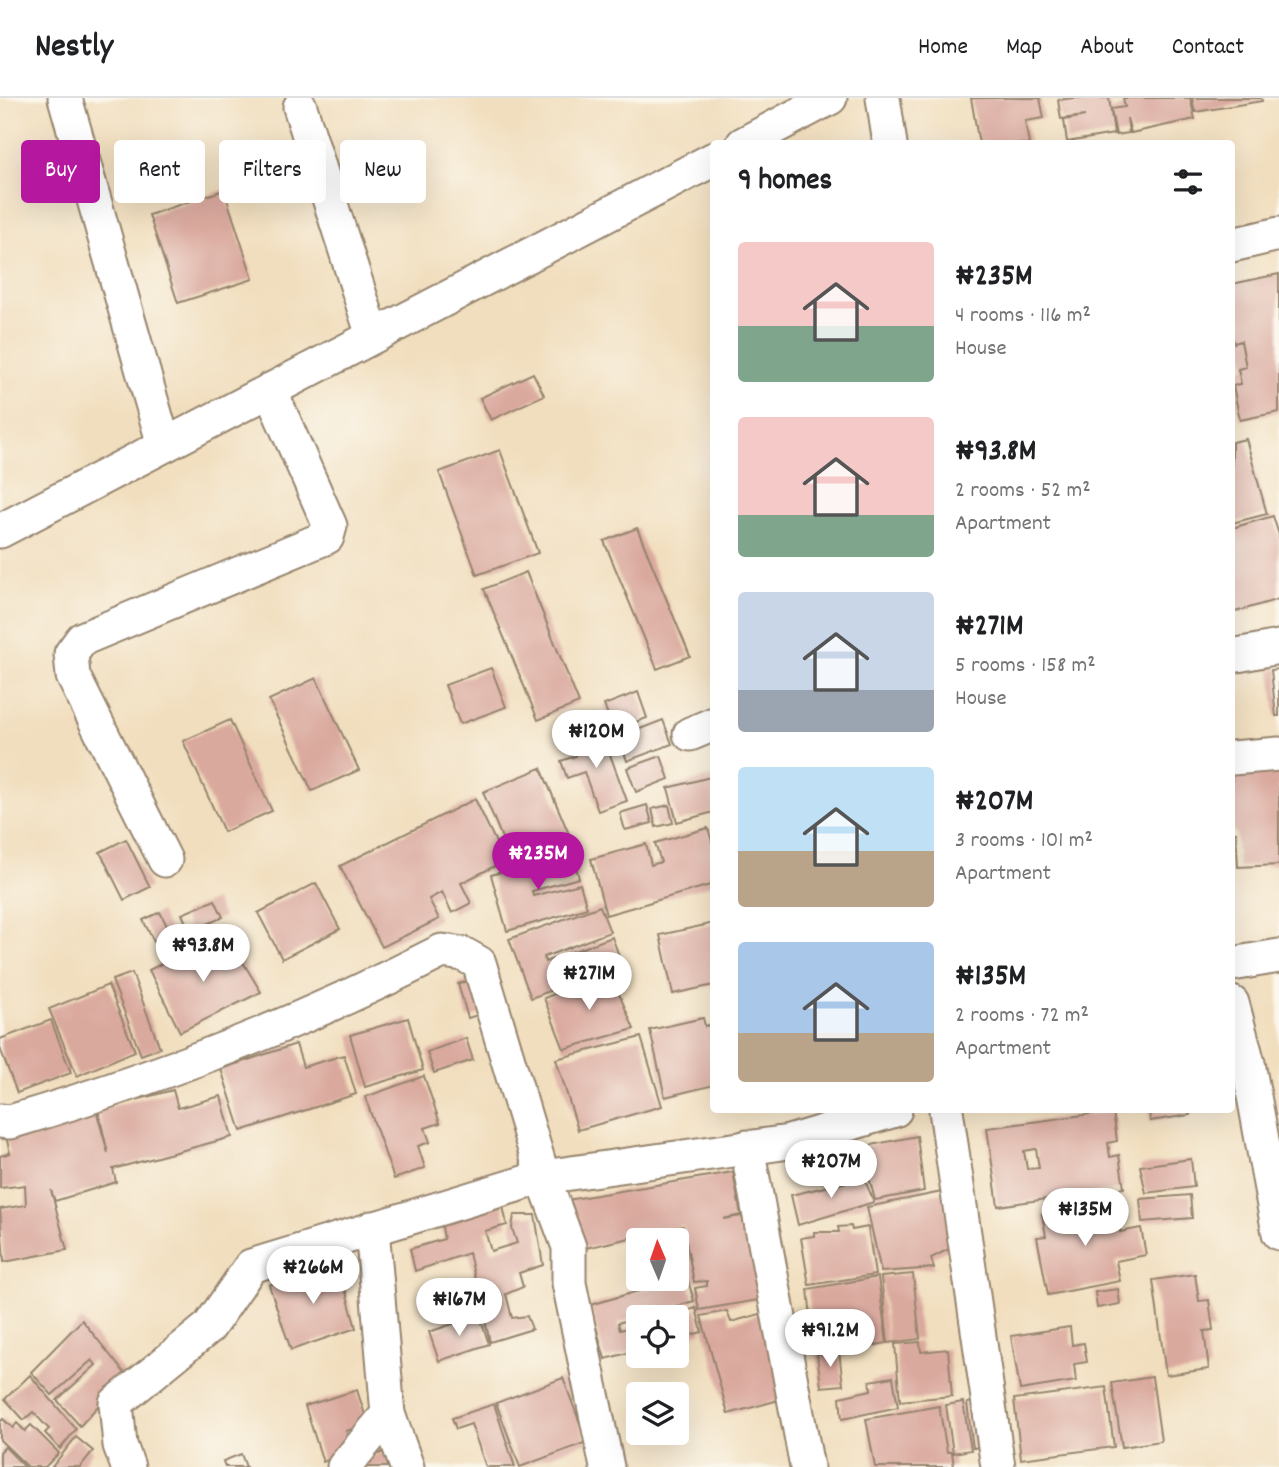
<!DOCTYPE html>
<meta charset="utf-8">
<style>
:root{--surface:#fff;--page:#f6f6f6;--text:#202124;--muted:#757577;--line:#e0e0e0;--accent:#b5179e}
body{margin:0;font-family:Dekko,sans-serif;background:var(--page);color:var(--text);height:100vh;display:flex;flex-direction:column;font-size:26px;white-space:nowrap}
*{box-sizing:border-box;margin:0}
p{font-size:23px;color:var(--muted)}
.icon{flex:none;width:38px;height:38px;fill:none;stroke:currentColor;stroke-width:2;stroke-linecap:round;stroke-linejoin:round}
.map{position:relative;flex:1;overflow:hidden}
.sheet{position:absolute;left:710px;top:42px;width:525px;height:973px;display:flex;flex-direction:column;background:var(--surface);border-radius:7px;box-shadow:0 7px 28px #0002}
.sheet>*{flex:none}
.hud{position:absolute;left:21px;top:42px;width:584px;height:63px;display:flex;gap:14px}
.needle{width:46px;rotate:358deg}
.fabs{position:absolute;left:626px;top:1130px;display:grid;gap:14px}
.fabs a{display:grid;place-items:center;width:63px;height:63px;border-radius:7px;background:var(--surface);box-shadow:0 7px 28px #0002;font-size:35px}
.price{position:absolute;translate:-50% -60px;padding:0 16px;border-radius:24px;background:#fff;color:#222;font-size:23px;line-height:46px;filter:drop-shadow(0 2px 4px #0008)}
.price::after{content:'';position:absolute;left:50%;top:42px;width:21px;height:16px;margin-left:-10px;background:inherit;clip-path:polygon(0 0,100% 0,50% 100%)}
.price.current{background:var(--accent);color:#fff}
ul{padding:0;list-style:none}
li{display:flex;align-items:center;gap:21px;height:175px;padding:0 28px}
li span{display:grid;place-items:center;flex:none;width:196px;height:140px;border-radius:7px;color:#555}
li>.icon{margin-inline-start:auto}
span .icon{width:84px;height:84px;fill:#fffc;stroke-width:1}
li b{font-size:30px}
h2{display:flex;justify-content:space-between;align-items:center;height:84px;padding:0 28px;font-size:30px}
.chip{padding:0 24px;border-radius:7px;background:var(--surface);box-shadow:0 7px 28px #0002;font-size:24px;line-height:63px}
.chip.current{background:var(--accent);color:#fff}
header{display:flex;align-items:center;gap:42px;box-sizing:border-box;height:98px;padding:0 35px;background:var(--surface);border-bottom:2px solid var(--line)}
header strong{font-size:33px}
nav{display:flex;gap:38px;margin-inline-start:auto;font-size:24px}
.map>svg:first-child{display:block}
.building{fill:#daa99e;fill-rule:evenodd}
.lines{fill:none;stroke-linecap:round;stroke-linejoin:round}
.minor-casing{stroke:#96846e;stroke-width:37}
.minor{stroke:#fff;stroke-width:33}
</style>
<header>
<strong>Nestly</strong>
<nav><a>Home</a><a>Map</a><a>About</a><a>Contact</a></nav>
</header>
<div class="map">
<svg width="1279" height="1369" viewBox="0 0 1279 1369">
<rect width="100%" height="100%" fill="#fbf7ec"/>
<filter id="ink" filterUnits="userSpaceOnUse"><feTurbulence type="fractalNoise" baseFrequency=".0143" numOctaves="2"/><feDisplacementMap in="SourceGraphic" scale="14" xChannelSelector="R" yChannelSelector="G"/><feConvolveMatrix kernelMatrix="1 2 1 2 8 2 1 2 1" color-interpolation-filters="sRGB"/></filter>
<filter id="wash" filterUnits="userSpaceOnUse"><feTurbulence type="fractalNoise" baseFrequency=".00686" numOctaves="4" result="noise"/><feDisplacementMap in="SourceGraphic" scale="28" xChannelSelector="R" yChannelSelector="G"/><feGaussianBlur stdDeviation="1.57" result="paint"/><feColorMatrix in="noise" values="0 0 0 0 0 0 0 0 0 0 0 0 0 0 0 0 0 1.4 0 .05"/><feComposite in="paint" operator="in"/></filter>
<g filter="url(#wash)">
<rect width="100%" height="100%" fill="#f1debe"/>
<g id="blocks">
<g class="building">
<path d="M971,0H1040L1044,20L1025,23L1029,46H979Z"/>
<path d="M1073,0H1109L1114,36L1067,44L1064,22L1085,18L1061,21L1058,2Z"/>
<path d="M1123,0H1190L1195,21L1131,35L1127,20L1129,35L1116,37L1111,11L1125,9Z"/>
<path d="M1192,0H1261L1262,3L1195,14Z"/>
<path d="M224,92L253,181L178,205L149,117Z"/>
<path d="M1279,176V314L1240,322L1233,288L1241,286L1238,271L1246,269L1241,243L1234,245L1232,238V186Z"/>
<path d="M533,275L544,297L491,322L480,300Z"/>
<path d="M1246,341L1267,416L1232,425V344Z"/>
<path d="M500,352L538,455L477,477L439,374Z"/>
<path d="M1273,418L1279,437V501L1232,515V430Z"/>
<path d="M637,430L690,558L657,571L604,443Z"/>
<path d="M526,474L579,605L538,622L484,491Z"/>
<path d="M491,570L506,609L460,626L445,587Z"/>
<path d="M1279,571V618H1276L1271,572Z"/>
<path d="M316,580L359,672L312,693L269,602Z"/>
<path d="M638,594L647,620L614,632L604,607Z"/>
<path d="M230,622L272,713L224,734L183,643Z"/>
<path d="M663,622L672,646L627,663L619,639Z"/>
<path d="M601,632L627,703L598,713L584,674L567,680L561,663L576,658L570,643Z"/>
<path d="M661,658L669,681L636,694L627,670Z"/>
<path d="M1279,666V767L1238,769L1236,734H1232V668Z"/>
<path d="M541,670L574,748L551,757L549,752L513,767L483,694Z"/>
<path d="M714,678V714L677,724L668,690Z"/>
<path d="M475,701L505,763L461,785L471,805L452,815L442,794L429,801L439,821L382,849L340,768Z"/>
<path d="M647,707L652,725L625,732L620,715Z"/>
<path d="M669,707L673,725L656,729L652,711Z"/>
<path d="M708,730L714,751V786L606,817L591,761L646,746L651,767L661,764L655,745Z"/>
<path d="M126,741L150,789L124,802L100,754Z"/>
<path d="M572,754L579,780L532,793L533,798L580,786L587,810L507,833L491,777Z"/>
<path d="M316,785L340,831L282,861L258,815Z"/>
<path d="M215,802L223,819L190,834L182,816Z"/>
<path d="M600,808L610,834L544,859L545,864L612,839L622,866L531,900L509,841Z"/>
<path d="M160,814L172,838L155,846L143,822Z"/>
<path d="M714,825V887L673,896L660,837Z"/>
<path d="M209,842L215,855L232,846L261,894L180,934L149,872Z"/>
<path d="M132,875L160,950L141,957L112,882Z"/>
<path d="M610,875L634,931L564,951L544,900Z"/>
<path d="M473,881L484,915L468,920L458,886Z"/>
<path d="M108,887L135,953L77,978L49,911Z"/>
<path d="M408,920L423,972L365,989L350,937Z"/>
<path d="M703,920L705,928L714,926V987L665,999L650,932Z"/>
<path d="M51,922L71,975L17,995L0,950V941Z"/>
<path d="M641,939L662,1008L578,1032L556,961Z"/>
<path d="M466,940L473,962L434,975L427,954Z"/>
<path d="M296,946L303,969L344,957L356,996L241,1033L221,971Z"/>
<path d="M424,978L440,1025L425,1030L430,1044L418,1048L425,1070L394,1081L365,999Z"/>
<path d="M173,992L178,1010L221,998L232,1039L113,1071L116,1084L55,1103L51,1092L67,1152L4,1164L0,1111L26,1107L25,1087L0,1090V1058L10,1055L5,1034L95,1008L108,1055L98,1012Z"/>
<path d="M1149,1012H1190V1017L1150,1023Z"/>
<path d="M1113,1013L1117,1043L1108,1045L1110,1059L1119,1057L1124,1090L998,1108L987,1030ZM1036,1051L1039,1070L1027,1071L1024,1053Z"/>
<path d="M917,1038L924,1093L875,1102L861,1049Z"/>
<path d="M1191,1061L1194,1089L1146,1095L1140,1068Z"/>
<path d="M733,1074L741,1117L723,1121L742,1118L764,1201L699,1212L695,1190L707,1188V1183L694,1184L683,1128L577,1152L567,1102Z"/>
<path d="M864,1080L874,1104L798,1127L791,1097Z"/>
<path d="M942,1094L954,1143L949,1151L931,1160L934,1170L881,1174L867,1109Z"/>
<path d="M1190,1097L1192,1120L1142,1124L1140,1101Z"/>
<path d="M502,1103L507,1127L485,1133L491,1153L517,1145L512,1130L514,1117H535L543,1167L519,1175L523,1189L506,1196L512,1220L527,1218L532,1231L490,1244L469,1155L415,1173L410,1151L444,1141L441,1123Z"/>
<path d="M1107,1104L1111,1124L1118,1123L1120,1134L1141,1130L1146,1157L1116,1163L1120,1183L1048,1197L1037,1139L1046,1138L1042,1116Z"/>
<path d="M851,1128L852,1132L868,1129L875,1177L809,1187L801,1140L814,1138V1134H839L838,1129Z"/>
<path d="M338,1165L356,1230L291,1252L269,1187Z"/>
<path d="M913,1176L920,1241L888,1245L881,1179Z"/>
<path d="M1195,1176L1199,1203L1209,1202L1213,1232L1204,1233L1209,1271L1166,1277L1153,1182Z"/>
<path d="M687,1179L694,1203L618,1225L620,1232L639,1227V1252L605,1261L590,1207Z"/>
<path d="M878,1179L887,1245L841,1254L838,1237L813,1239L808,1191Z"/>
<path d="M1118,1191L1120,1206L1097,1210L1095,1194Z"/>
<path d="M696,1210L702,1234L677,1241V1220L665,1219Z"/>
<path d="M727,1213L731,1224L767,1214L790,1299L728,1316L701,1218Z"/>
<path d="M477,1218L480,1219L489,1246L439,1263L429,1234Z"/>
<path d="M82,1222L126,1277L80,1328L57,1302L96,1267L92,1262L52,1297L31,1274Z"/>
<path d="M1070,1229L1072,1247L1084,1245L1087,1264L1074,1266L1076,1283L1020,1292L1011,1238Z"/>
<path d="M920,1244L921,1254L948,1251L952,1298L900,1303L895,1246Z"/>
<path d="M839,1253L843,1287L821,1289L817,1256Z"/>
<path d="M30,1277L76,1331L60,1351L45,1335L49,1331L33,1314L24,1322L5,1301Z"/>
<path d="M893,1279L898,1309L842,1321L840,1299L871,1292L870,1283Z"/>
<path d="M1152,1279L1161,1343L1122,1349L1112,1285Z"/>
<path d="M563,1280L587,1344L520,1369L496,1305Z"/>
<path d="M1106,1289L1114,1349L1021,1361L1014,1301Z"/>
<path d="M357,1292L368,1326L346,1333L352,1352L323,1364L305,1308Z"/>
<path d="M982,1303L987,1348L973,1350L967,1305Z"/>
<path d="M963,1304L971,1352L953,1355L946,1307Z"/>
<path d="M494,1306L515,1369H486L471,1326L456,1331L452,1320Z"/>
<path d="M939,1308L947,1354H952L954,1369H875L866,1321Z"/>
<path d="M3,1321L13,1330L17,1325L25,1333L31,1327L59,1355L45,1369H28L0,1342V1324Z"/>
<path d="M76,1339L93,1353L80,1369H52Z"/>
<path d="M5,1349L25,1369H0V1354Z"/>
<path d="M387,1353L393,1369H342Z"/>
<path d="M241,1356L246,1369H225L223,1363Z"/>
</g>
</g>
</g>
<g filter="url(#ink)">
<use href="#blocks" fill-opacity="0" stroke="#96846e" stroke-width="2"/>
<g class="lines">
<g class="minor-casing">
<g id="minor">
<path d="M65,0L164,347"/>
<path d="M883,0L890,46"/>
<path d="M300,9L373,238"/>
<path d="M743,46L830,0"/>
<path d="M1232,147L1279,136"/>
<path d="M0,433L714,61"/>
<path d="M1232,558L1279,549"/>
<path d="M690,636L714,626"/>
<path d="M1232,660L1279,656"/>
<path d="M165,762L73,578L71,556L82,541L327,439L330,428L270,292"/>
<path d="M1232,866L1279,858"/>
<path d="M1232,905L1248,965L1279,1135"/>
<path d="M946,1012L998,1369"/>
<path d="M0,1023L10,1024C158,980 304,924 442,853L463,856L479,865L543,1079L251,1168L209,1229L116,1305L120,1347L128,1369"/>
<path d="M747,1049L807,1369"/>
<path d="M372,1130L388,1316L407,1369"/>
<path d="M344,1369L388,1316"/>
<path d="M607,1369L569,1185V1149L543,1079L789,1044L895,1012"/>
</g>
</g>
<use href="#minor" class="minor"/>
</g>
</g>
</svg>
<div class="fabs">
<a><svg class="needle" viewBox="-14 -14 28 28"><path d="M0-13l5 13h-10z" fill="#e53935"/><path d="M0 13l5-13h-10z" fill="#757577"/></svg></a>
<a><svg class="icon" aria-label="locate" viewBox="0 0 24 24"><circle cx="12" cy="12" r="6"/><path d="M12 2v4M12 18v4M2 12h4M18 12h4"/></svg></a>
<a><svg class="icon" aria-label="layers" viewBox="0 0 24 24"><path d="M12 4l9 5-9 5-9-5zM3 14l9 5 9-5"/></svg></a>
</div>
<b class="price" style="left:596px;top:672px">₦120M</b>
<b class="price current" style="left:538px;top:794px">₦235M</b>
<b class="price" style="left:203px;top:886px">₦93.8M</b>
<b class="price" style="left:589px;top:914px">₦271M</b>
<b class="price" style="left:831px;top:1102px">₦207M</b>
<b class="price" style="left:1085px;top:1150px">₦135M</b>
<b class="price" style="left:313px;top:1208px">₦266M</b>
<b class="price" style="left:459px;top:1240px">₦167M</b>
<b class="price" style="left:830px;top:1271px">₦91.2M</b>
<div class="hud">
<a class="chip current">Buy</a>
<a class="chip">Rent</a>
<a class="chip">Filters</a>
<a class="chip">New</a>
</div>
<section class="sheet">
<h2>9 homes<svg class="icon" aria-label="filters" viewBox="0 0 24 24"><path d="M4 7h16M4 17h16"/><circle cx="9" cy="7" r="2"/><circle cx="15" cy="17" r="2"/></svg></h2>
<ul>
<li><span style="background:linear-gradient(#f6c9c9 60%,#7fa58c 0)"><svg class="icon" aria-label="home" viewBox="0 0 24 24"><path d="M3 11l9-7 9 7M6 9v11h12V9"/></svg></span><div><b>₦235M</b><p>4 rooms · 116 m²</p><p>House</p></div></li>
<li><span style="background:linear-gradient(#f6c9c9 70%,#7fa58c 0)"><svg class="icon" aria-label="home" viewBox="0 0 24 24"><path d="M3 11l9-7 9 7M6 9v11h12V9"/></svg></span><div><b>₦93.8M</b><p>2 rooms · 52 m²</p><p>Apartment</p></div></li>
<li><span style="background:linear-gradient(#c9d6e8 70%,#9aa5b1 0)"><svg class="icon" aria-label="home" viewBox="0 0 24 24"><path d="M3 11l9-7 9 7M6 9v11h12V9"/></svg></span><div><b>₦271M</b><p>5 rooms · 158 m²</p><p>House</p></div></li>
<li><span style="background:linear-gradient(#bfe0f5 60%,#b9a48a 0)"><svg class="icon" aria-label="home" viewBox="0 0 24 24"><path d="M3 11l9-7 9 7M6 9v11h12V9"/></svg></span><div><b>₦207M</b><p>3 rooms · 101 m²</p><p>Apartment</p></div></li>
<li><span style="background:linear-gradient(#a9c7e8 65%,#b9a48a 0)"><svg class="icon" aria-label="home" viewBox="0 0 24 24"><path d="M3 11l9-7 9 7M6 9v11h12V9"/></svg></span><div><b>₦135M</b><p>2 rooms · 72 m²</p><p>Apartment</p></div></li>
</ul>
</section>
</div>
